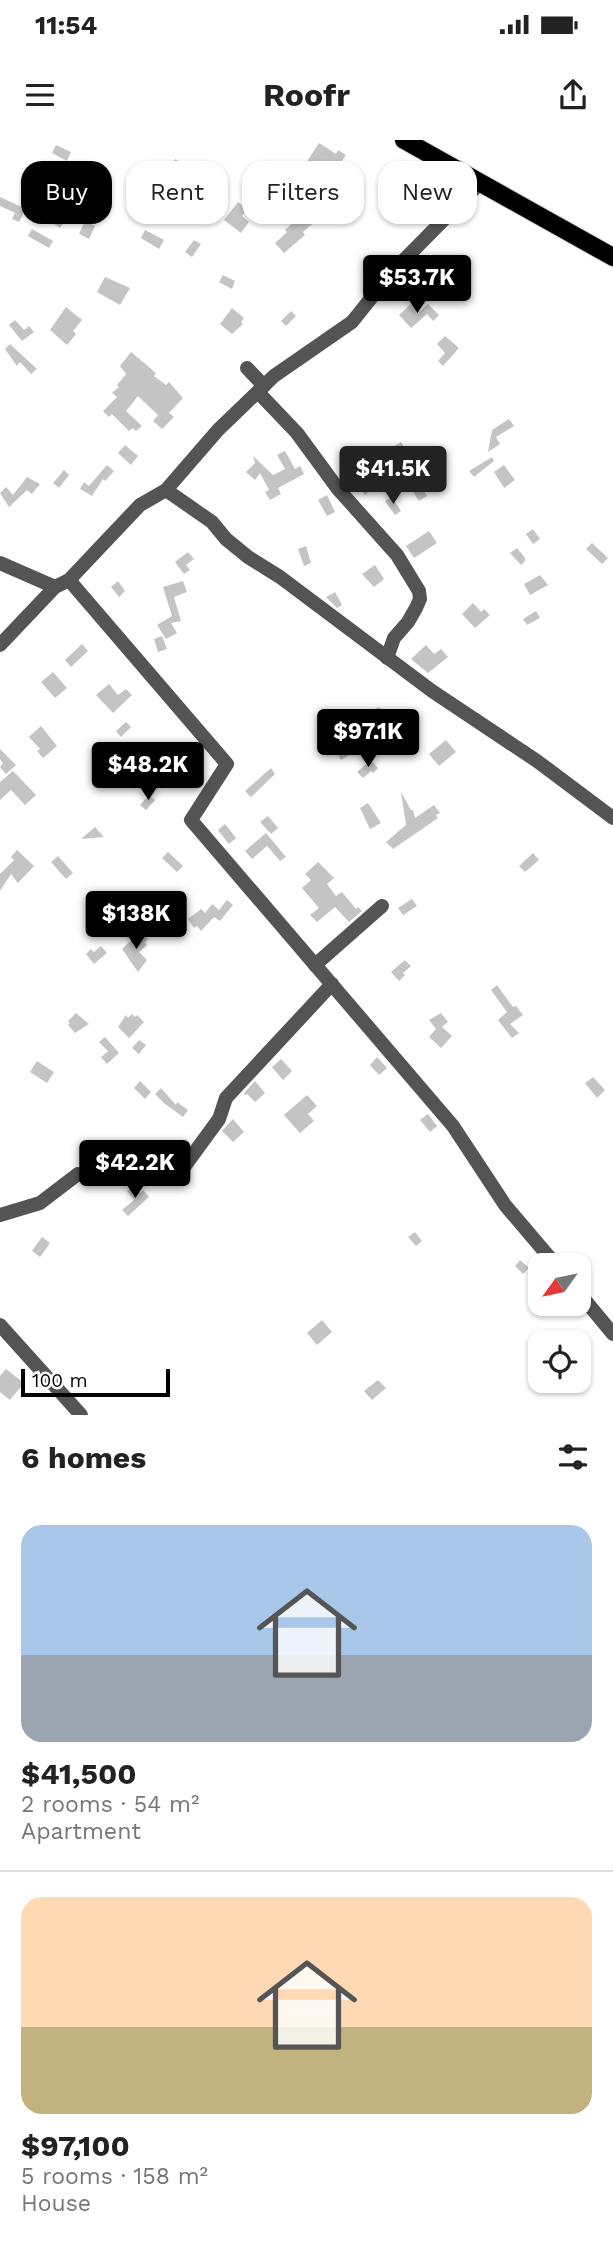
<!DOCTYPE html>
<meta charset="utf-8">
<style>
:root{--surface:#fff;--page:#f6f6f6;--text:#222;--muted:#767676;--line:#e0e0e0;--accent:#000}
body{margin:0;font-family:"Work Sans",sans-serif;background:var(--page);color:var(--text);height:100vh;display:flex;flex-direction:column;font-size:26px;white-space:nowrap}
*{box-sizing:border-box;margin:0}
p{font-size:23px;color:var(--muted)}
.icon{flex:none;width:38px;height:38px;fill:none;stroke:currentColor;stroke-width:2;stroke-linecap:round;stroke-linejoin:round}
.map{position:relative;height:1275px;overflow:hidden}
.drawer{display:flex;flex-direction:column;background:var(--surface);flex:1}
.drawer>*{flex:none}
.guide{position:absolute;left:21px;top:21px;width:572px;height:63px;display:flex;gap:14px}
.needle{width:46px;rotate:237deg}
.fabs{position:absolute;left:528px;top:1113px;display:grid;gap:14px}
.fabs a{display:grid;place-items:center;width:63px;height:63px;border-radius:14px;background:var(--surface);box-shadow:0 2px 5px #0004;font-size:35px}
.scale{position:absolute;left:21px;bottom:18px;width:149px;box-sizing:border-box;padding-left:7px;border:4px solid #000;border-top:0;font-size:19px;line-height:24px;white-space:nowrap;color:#000;-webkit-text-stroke:5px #fff;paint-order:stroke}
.price{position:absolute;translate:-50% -60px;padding:0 16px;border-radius:7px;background:var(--accent);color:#fff;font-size:23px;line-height:46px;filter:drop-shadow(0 2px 4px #0008)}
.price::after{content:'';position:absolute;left:50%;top:42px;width:21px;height:16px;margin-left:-10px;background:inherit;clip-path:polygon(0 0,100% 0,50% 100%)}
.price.selected{background:#222;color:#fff}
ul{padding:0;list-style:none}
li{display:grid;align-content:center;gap:14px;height:371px;padding:0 21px}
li+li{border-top:2px solid var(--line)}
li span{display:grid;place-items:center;height:217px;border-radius:21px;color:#555}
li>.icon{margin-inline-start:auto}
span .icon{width:126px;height:126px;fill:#fffc;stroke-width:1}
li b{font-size:30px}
h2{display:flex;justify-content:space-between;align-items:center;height:84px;padding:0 21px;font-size:30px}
.pill{padding:0 24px;border-radius:21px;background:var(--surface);box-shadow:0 2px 5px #0004;font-size:24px;line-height:63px}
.pill.selected{background:var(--accent);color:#fff}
.status{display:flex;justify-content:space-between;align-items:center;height:49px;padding:0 35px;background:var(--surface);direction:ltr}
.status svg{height:19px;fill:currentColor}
header{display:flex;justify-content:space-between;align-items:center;height:91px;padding:0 21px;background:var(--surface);font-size:32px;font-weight:700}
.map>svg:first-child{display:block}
.building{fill:#c4c4c4}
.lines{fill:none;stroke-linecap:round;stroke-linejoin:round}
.major-casing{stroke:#dbdbdb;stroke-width:20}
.minor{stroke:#545454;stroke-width:14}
.major{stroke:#000;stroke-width:18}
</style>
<div class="status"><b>11:54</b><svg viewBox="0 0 49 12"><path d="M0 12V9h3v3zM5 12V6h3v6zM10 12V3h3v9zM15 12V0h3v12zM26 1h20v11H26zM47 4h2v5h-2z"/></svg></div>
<header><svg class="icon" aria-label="menu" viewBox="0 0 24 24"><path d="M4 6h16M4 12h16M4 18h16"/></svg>Roofr<svg class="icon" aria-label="share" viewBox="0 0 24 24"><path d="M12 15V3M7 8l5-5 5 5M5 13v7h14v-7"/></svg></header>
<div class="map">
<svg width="613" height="1275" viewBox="0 0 613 1275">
<rect width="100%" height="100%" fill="#fff"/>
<g class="building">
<path d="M319,3L336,14L338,10L346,15L332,35L319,27L317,30L306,23Z"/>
<path d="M56,5L71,12L67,21L52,13Z"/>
<path d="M175,19L182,23L174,36L167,32Z"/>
<path d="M55,28L89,44L82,58L62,48L65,42L52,35Z"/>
<path d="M400,44L414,51L409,59L396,52Z"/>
<path d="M265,56L273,62L265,74L256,67Z"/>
<path d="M0,57L26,69L19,82L12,79L15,73L0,66Z"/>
<path d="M238,62L247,69L242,76L249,82L241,93L224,80Z"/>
<path d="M310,67L319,78L303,92L305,95L284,113L275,103L287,92L285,90Z"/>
<path d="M62,72L68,76L60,88L54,84Z"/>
<path d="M85,81L95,86L89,99L79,94Z"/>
<path d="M32,89L53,101L49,108L28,96Z"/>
<path d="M145,90L164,100L159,109L141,98Z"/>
<path d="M194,100L201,104L192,117L185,112Z"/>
<path d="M223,135L235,141L232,149L219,142Z"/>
<path d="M105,137L130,148L120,165L97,152Z"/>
<path d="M411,164L418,173L428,164L439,175L433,181L427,174L411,188L399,175Z"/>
<path d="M66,167L82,180L73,191L76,194L67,205L50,190Z"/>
<path d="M232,168L244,178L241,182L243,184L232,194L220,184Z"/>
<path d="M291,171L296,176L286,186L281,181Z"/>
<path d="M15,180L24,190L29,186L34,192L22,201L9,185Z"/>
<path d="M445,196L459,208L443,226L438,221L445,213L437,204Z"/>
<path d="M10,204L37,229L31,234L20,222L17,226L5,209Z"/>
<path d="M131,212L156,233L154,236L166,245L169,242L183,258L169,273L174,277L162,289L153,281L158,275L138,256L126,271L142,286L136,291L133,288L129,291L112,274L109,277L103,271L117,257L112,253L119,247L117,245L126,234L120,226Z"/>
<path d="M509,279L514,286L496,297L500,304L488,312L492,290Z"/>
<path d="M401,302L405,308L395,315L391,308Z"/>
<path d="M125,305L138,316L131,325L118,313Z"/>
<path d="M285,311L295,329L300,326L304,334L278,348L281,354L270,360L265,352L269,350L260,333L255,340L246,332L255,323L253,316L273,335L285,329L277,315Z"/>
<path d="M492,317L494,321L474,337L469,331Z"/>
<path d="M348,320L359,332L380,320L387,332L373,340L377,346L365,355L353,338L352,340L341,327Z"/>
<path d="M107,325L114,331L105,341L103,339L92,356L80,349L84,342L89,346Z"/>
<path d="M504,325L515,340L504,348L494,332Z"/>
<path d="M64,330L69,335L59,348L53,343Z"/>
<path d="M414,336L427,356L419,361L406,341Z"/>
<path d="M27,337L40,344L32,354L27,350L9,367L0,353L6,347L13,355Z"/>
<path d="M327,355L335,372L327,376L318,360Z"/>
<path d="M392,357L401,371L395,375L385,361Z"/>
<path d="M533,389L540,399L533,404L526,394Z"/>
<path d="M429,391L437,403L414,418L406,406Z"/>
<path d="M592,403L608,418L602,424L586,409Z"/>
<path d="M306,406L311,423L304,426L298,409Z"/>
<path d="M517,408L525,418V421L521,425L510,413Z"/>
<path d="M188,412L194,419L186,425L190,430L184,434L175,422Z"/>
<path d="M375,425L384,439L374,447L362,434Z"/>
<path d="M540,435L548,445L530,455L524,444Z"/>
<path d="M118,441L125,451L119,457L111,447Z"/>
<path d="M183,441L187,452L174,457L181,481L171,483L177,493L166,499L157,485L172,476L163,447Z"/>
<path d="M335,452L342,465L337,468L326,457Z"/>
<path d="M473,463L481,472L484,469L490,475L475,488L462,474Z"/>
<path d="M536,471L540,478L527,485L523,479Z"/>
<path d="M162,496L167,509L158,512L154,499Z"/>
<path d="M82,504L88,511L71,527L65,520Z"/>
<path d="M426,505L434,514L441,509L448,517L428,533L411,519Z"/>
<path d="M53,532L67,548L55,558L41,542Z"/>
<path d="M109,544L118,555L126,549L132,555L113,573L96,555Z"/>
<path d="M379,567L390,581L376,592L377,594L368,602L366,599L362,603L349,589L370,571Z"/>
<path d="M126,582L131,587L121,597L116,591Z"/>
<path d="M41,586L57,606L43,618L37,611L40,609L29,597Z"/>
<path d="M340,595L352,613L341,620L330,602Z"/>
<path d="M446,600L456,612L439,626L429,614Z"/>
<path d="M112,608L125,621L117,629L104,615Z"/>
<path d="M0,609L16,625L6,634L0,627L3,623L0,619Z"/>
<path d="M371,620L378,628L373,633L371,631L363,638L357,632Z"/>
<path d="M271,628L275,634L251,657L245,651Z"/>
<path d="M13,631L36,655L25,665L11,650L0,660V642Z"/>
<path d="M401,652L411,670H413L415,678L434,665L440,673L436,675L438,678L393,709L386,702L406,685Z"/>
<path d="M149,655L155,660L146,670L140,665Z"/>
<path d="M368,663L381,683L370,689L360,668Z"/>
<path d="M268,676L278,688L271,694L260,682Z"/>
<path d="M225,684L236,698L229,704L218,690Z"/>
<path d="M95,687L104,697L81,699Z"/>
<path d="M266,693L286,717L280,721L267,706L252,719L245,711Z"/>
<path d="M17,710L34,726L18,743L11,734L0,751V734L14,720L11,717Z"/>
<path d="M168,712L183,726L177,732L162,718Z"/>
<path d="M533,713L539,720L525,732L519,726Z"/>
<path d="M58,716L73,733L66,739L51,722Z"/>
<path d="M318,722L334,738L327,744L336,756L342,752L356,769L358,767L362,771L349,782L335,767L317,782L310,775L319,768L302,748L311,740L305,734Z"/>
<path d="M412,759L417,766L403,775L398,768Z"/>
<path d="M227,760L233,765L220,781L214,777L201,791L197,786L194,788L188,779L201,769L205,773L212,764L219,770Z"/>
<path d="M168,761L173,767L161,778L156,771Z"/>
<path d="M143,793L148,799L145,802L147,805L139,812L147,820L138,832L122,809L137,795L138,797Z"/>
<path d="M101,806L107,813L94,824L86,814L91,809L94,812Z"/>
<path d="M405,820L411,826L403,833L405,835L399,841L391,832Z"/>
<path d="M497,845L513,867L516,866L523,875L510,884L519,893L512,898L498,880L507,872L491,850Z"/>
<path d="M76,873L89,884L75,893L68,885L70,883L68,881Z"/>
<path d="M441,873L448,882L442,887L452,896L441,908L429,897L436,889L429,880Z"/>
<path d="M132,874L135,877L137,875L144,882L129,898L118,887L126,875L128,878Z"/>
<path d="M105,897L119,913L107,924L101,917L108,911L99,902Z"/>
<path d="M139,900L146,905L139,914L132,908Z"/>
<path d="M377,917L387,928L379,935L370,925Z"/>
<path d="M281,919L292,931L283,940L272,927Z"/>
<path d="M37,921L54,932L47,943L30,932Z"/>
<path d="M593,937L605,950L597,958L585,943Z"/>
<path d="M140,941L151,952L145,959L134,948Z"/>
<path d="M255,941L265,953L255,962L247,954L245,955L244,953Z"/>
<path d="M161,948L176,965L177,962L188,970L183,977L165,964L155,954Z"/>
<path d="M307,955L317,966L308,974L314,981L300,993L284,975Z"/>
<path d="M428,974L437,986L430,992L420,980Z"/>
<path d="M233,979L244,992L233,1002L222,991Z"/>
<path d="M134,1046L140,1053L143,1050L149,1057L128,1076L122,1070L134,1060L127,1051Z"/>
<path d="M415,1092L422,1101L416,1106L408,1097Z"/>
<path d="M42,1097L50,1103L40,1117L32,1111Z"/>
<path d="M520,1120L529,1128L523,1134L515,1126Z"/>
<path d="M322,1180L332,1192L317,1205L307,1193Z"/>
<path d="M545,1190L551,1198L546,1202H541V1207L537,1211L530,1202Z"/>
<path d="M6,1229L24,1243L10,1260L0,1252V1236Z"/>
<path d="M378,1240L386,1248L372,1260L364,1251Z"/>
</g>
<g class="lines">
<g class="major-casing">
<path id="major" d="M404,0L613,117"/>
</g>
<g class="minor">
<path d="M247,228L264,246"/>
<path d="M258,252L297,293L338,349L397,415L419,451L420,459L416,468L408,482L394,498L387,518"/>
<path d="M166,350L212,382L226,399L248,417L280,437L432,551L537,621L613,678"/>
<path d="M0,423L55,447"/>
<path d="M69,440L227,624L191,680L453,986L505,1065L556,1125"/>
<path d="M0,505L55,447L69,440L140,365L166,350L218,290L274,236L352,182L392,132L480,43"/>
<path d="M315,825L382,766"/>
<path d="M0,1075L40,1063L78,1034L95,1039H116L125,1032L137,1030L149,1029L160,1034L181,1031L219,979L226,958L332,844"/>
<path d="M579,1153L613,1194"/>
<path d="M0,1185L81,1275"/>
</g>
<use href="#major" class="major"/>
</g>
</svg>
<div class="fabs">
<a><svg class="needle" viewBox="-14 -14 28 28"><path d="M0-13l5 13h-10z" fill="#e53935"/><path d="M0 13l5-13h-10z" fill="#767676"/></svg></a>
<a><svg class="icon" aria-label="locate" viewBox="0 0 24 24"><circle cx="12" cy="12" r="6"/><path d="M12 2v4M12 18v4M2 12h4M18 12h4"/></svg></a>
</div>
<div class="scale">100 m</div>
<b class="price" style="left:417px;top:175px">$53.7K</b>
<b class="price selected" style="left:393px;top:366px">$41.5K</b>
<b class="price" style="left:368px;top:629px">$97.1K</b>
<b class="price" style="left:148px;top:662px">$48.2K</b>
<b class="price" style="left:136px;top:811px">$138K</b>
<b class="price" style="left:135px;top:1060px">$42.2K</b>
<div class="guide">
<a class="pill selected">Buy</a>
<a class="pill">Rent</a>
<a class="pill">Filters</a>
<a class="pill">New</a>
</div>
</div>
<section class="drawer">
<h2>6 homes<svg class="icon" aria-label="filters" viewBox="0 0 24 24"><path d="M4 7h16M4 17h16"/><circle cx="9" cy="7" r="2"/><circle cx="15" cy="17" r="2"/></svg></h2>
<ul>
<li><span style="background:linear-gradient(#a9c7e8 60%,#9aa5b1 0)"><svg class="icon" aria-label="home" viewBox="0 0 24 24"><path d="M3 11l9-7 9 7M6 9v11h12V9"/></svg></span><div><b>$41,500</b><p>2 rooms · 54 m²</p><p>Apartment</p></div></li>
<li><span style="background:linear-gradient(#ffd9b3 60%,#c2b280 0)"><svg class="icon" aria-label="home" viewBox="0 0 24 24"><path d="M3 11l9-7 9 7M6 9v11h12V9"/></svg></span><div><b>$97,100</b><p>5 rooms · 158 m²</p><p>House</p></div></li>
</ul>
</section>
